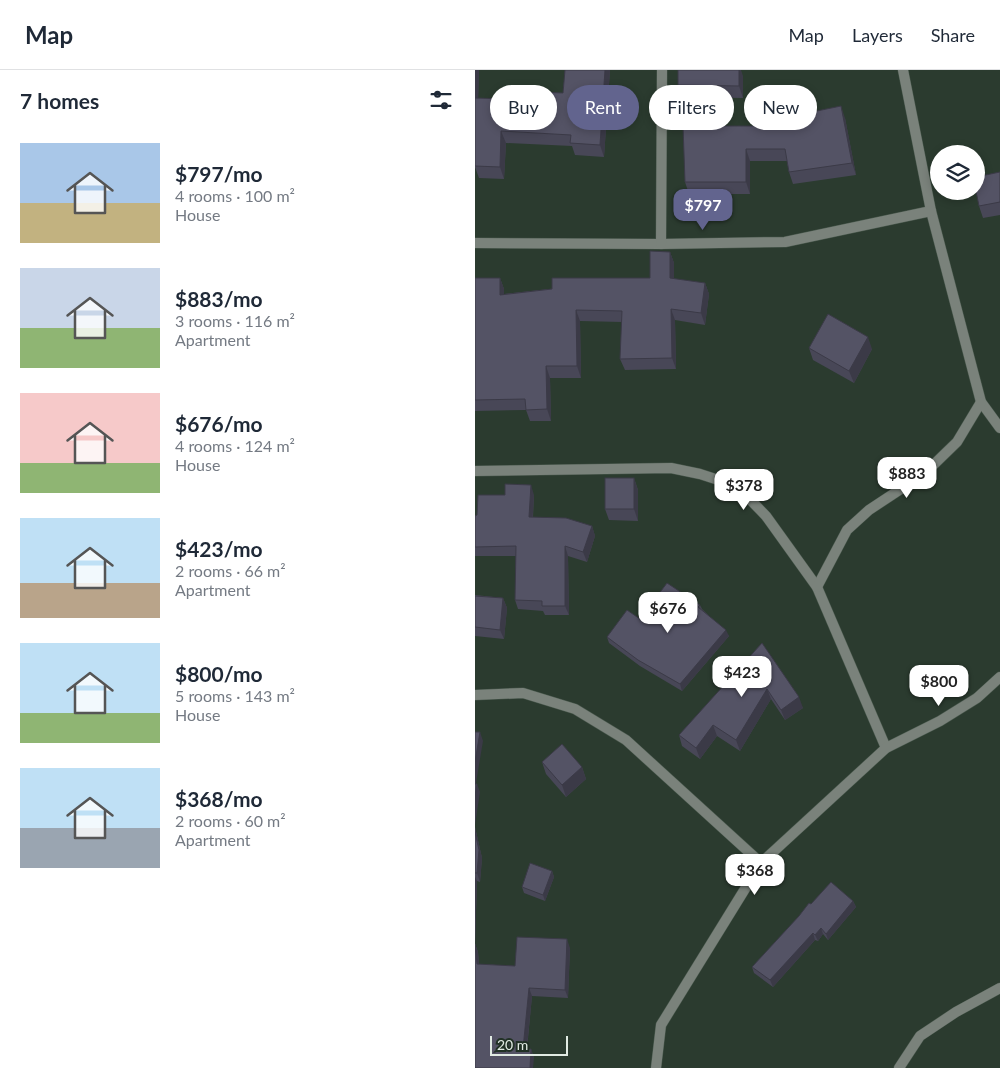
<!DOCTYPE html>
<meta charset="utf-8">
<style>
:root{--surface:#fff;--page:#f2f2f3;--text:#1f2937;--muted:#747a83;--line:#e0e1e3;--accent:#62648e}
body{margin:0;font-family:Lato,sans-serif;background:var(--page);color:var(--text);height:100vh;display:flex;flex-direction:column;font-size:19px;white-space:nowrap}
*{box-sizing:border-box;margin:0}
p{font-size:16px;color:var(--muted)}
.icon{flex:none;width:28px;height:28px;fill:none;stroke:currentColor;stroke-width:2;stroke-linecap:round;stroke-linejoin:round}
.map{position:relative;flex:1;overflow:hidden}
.details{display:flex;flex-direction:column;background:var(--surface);width:475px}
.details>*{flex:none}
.top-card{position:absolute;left:15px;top:15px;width:435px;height:45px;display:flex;gap:10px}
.controls{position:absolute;left:455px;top:75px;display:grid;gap:10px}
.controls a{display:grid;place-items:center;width:55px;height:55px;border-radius:50%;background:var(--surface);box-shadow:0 2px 8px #0003;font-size:25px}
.scale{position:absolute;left:15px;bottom:12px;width:78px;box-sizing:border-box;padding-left:5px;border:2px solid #e1ebe3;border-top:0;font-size:14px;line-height:18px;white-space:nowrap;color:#e1ebe3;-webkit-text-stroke:4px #213125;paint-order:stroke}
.price{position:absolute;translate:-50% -42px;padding:0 11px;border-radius:10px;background:#fff;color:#222;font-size:16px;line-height:32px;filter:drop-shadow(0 1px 2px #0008)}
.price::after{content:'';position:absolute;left:50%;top:30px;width:15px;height:11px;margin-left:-8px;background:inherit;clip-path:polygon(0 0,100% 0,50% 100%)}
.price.on{background:var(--accent);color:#fff}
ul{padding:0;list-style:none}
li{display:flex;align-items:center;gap:15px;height:125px;padding:0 20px}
li span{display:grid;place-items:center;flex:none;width:140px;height:100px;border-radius:0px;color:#555}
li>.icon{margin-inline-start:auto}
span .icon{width:60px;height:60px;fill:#fffc;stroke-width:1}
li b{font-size:21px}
h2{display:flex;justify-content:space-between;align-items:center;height:60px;padding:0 20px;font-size:21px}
.pill{padding:0 18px;border-radius:22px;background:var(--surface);box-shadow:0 2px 8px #0003;font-size:18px;line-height:45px}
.pill.on{background:var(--accent);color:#fff}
header{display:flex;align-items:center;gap:30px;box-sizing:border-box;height:70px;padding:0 25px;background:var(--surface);border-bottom:1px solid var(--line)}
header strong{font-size:24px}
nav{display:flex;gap:28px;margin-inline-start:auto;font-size:18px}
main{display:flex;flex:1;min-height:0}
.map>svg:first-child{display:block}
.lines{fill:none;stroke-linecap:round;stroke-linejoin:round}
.street-casing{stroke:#48574c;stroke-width:11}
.street{stroke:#7a827b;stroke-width:10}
.wall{fill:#484757}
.shaded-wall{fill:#3b3a47}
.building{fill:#545365;stroke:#3b3a47}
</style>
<header>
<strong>Map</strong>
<nav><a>Map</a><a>Layers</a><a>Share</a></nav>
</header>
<main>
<section class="details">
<h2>7 homes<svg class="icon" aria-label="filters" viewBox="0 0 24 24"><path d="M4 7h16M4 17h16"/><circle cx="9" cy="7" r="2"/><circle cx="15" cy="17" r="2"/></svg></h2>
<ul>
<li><span style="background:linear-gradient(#a9c7e8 60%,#c2b280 0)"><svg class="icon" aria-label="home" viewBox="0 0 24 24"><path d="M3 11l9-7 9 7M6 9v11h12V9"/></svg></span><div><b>$797/mo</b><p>4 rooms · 100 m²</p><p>House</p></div></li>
<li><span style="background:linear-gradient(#c9d6e8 60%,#8fb573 0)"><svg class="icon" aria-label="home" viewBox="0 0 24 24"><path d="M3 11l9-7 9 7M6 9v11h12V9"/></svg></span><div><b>$883/mo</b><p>3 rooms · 116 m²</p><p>Apartment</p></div></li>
<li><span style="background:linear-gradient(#f6c9c9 70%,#8fb573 0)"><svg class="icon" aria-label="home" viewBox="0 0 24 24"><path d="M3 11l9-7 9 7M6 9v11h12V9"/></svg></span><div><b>$676/mo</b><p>4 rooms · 124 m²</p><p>House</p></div></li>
<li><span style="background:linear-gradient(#bfe0f5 65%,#b9a48a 0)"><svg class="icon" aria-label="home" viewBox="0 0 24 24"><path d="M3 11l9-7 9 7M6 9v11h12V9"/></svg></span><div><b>$423/mo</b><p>2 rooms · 66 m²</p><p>Apartment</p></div></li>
<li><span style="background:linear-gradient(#bfe0f5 70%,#8fb573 0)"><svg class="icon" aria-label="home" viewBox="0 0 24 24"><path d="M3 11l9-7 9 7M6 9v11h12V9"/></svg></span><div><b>$800/mo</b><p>5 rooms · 143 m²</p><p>House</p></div></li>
<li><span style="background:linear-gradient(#bfe0f5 60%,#9aa5b1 0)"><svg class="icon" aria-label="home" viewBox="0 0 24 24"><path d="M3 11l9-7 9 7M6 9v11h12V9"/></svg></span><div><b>$368/mo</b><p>2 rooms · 60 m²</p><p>Apartment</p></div></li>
</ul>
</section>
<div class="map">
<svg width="525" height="998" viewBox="0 0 525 998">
<rect width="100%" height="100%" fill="#2b3b2f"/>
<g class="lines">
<g class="street-casing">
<g id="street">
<path d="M428,0L456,141L506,332L525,358"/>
<path d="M0,173L186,174L310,172L456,141"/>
<path d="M186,174L187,0"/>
<path d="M0,401L196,398L225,404L262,416L291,446L342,517L411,678"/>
<path d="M342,517L372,460L394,440L450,403L482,372L506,332"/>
<path d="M0,625L48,623L100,639L151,670L286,793"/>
<path d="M181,998L186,955L286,793L411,678L465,651L502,628L525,607"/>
<path d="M424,998L445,966L481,942L525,918"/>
</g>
</g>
<use href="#street" class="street"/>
</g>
<g class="wall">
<path d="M0,0H4L3,28L63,30L88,23L90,0H135L129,87L100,85L97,76L31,73L29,109L4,108L0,97Z"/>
<path d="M268,6V28L207,27L203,15Z"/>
<path d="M370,48L381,105L318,114L314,102L312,91H275V124H214L210,112L300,56Z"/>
<path d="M525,102V145L508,148L504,136Z"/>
<path d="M195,182L199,193V209L230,213L234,224L230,255L200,250L201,299L150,300L145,289L147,252L105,251L106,308H75L76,351H55L51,340L0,341V208H25L29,219V224L175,208Z"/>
<path d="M334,278L397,279L379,313L338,290Z"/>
<path d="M159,408L163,420V451L134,450L130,439Z"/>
<path d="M30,425H59L58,447L117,456L120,466L112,492L93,486L94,545H70L68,541L43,539L40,530L41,486H0V446L2,445Z"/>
<path d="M0,525L28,528L32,538L29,569L0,566Z"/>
<path d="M225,535L227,539L254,566L207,621L165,596L134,573L132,567L165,549Z"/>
<path d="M287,573L328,638L310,650L296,629L265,681L242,666L225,689L207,676L204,665Z"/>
<path d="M67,692L107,697L111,709L91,727L71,704Z"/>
<path d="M0,757L7,788L5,812L2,811L0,874L3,882L4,894L40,896L95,878L93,928L57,926L52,979H56L59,988L0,998Z"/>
<path d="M77,801L79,807L70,831L49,823L47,817Z"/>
<path d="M378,831L381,837L353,870L348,864L343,871L340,870L298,917L279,903L277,897L336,834Z"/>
</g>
<g class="shaded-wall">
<path d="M0,0H4L3,40L0,31Z"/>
<path d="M130,0H135L129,87L125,75Z"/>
<path d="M264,0H266L268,6V28L264,16Z"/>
<path d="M366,36L370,48L381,105L377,93Z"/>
<path d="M26,61L31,73L29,109L25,97Z"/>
<path d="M271,79L275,91V124L271,112Z"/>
<path d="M195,182L199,193V219L195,208Z"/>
<path d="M25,208L29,219V236L25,225Z"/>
<path d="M230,213L234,224L230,255L226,243Z"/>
<path d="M196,239L200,250L201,299L197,288Z"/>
<path d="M101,240L105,251L106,308L102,296Z"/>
<path d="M393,267L397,279L379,313L374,301Z"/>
<path d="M71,296L75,308L76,351L72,339Z"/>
<path d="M159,408L163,420V451L159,439Z"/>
<path d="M56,415L59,425L57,457L54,447Z"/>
<path d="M117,456L120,466L112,492L108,482Z"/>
<path d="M90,476L93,486L94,545L90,536Z"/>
<path d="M28,528L32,538L29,569L25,560Z"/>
<path d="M251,560L254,566L207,621L205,614Z"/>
<path d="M292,619L296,629L265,681L261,670Z"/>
<path d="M324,627L328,638L310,650L306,640Z"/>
<path d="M238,655L242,666L225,689L221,678Z"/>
<path d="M5,662L8,671L0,719V692Z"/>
<path d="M107,697L111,709L91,727L87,715Z"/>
<path d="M2,714L5,722L0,755V726Z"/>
<path d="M0,757L7,788L5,812L2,803Z"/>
<path d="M77,801L79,807L70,831L68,825Z"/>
<path d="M0,807L2,811L0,874L3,882L5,902L2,894L0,882Z"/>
<path d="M378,831L381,837L353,870L351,864Z"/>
<path d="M346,858L348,864L343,871L340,865Z"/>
<path d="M338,863L340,870L298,917L295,910Z"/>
<path d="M92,869L95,878L93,928L90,920Z"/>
<path d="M54,918L57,926L51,987L48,979Z"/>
<path d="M56,979L59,988L58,998H55Z"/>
</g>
<g class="building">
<path d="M90,0H130L125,75L95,73L96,65L26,61L25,97L0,96V28L63,30V22L88,23Z"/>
<path d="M203,0H264V16L203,15Z"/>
<path d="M366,36L377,93L314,102L310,79H271V112H210L208,56H300L298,50Z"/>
<path d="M525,102V132L504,136L501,121V107Z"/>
<path d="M175,181L195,182V208L230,213L226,243L196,239L197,288L145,289L147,241L101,240L102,296H71L72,339L51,340L50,329L0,330V208H25V225L77,219V208H175Z"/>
<path d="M353,244L393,267L374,301L334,278Z"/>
<rect x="130" y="408" width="29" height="31"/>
<path d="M30,414L56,415L54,447L91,448L117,456L108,482L90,476V536H67V531L40,530L41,476L0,477V446L2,445L3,425H30Z"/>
<path d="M192,513L225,535L223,537L251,560L205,614L163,590L132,567L152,540L165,549Z"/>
<path d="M0,526L28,528L25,560L0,557Z"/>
<path d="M287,573L324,627L306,640L292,619L261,670L238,655L221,678L204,665Z"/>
<path d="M0,662H5L0,692Z"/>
<path d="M87,674L107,697L87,715L67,692Z"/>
<path d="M0,714H2L0,726Z"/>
<path d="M0,762L4,780L2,803H0Z"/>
<path d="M55,793L77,801L68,825L47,817Z"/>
<path d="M356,812L378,831L351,864L346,858L340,865L338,863L295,910L277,897L324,846L334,833L336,834Z"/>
<path d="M42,867L92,869L90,920L54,918L48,979H56L55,998H0V874L2,894L40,896Z"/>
</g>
</svg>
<div class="controls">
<a><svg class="icon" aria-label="layers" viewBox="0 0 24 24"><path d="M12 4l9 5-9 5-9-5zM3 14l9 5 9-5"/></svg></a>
</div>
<div class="scale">20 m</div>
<b class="price on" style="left:228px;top:161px">$797</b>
<b class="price" style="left:432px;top:429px">$883</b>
<b class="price" style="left:269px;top:441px">$378</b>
<b class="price" style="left:193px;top:564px">$676</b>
<b class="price" style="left:267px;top:628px">$423</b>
<b class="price" style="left:464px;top:637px">$800</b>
<b class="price" style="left:280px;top:826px">$368</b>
<div class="top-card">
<a class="pill">Buy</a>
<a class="pill on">Rent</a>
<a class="pill">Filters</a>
<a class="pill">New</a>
</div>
</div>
</main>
